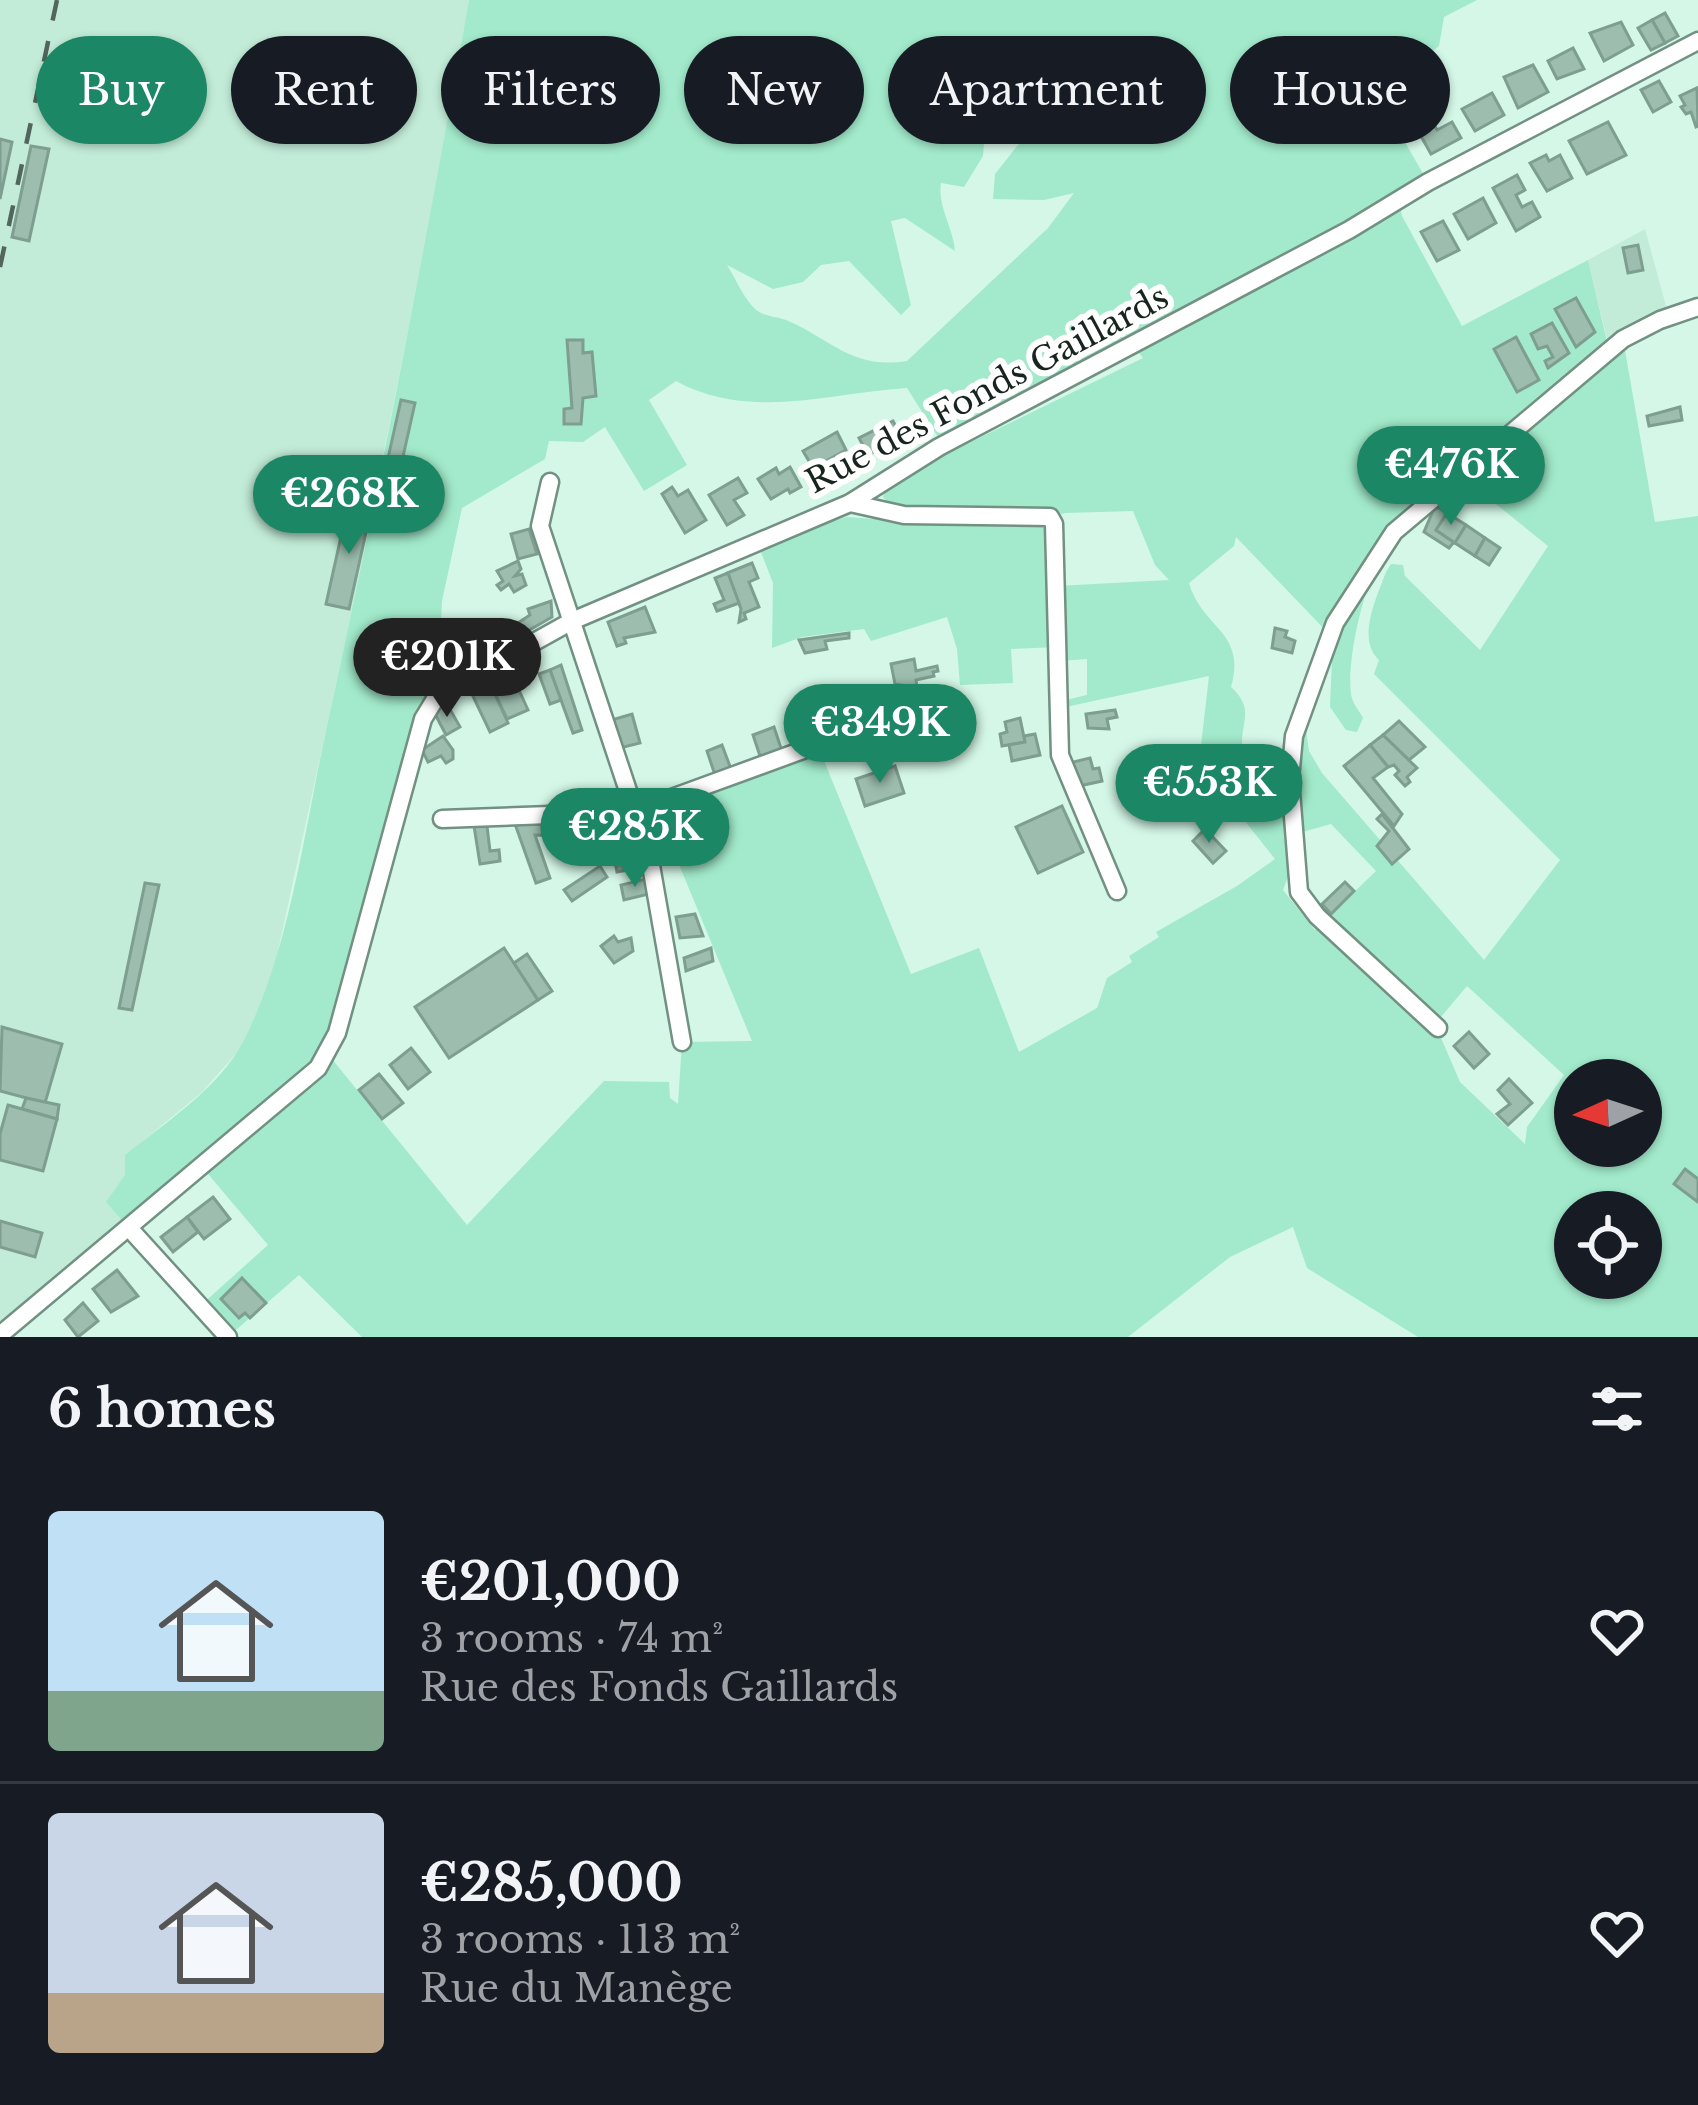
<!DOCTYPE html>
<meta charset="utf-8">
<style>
:root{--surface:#171b24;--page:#20242c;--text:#f1f3f6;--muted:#9ea1a6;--line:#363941;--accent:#1c8764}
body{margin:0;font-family:"Libre Baskerville",serif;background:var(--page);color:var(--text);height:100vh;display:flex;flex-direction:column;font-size:45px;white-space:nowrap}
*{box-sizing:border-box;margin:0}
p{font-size:39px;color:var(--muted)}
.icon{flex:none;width:66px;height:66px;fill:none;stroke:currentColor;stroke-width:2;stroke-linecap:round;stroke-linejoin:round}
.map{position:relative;height:1337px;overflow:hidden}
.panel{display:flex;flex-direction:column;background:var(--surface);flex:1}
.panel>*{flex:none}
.banner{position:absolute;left:36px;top:36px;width:1626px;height:108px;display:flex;gap:24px}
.needle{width:78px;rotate:267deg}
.buttons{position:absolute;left:1554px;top:1059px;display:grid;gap:24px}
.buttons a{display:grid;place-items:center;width:108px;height:108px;border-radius:50%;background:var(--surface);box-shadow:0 3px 9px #0004;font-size:60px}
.price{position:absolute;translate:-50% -102px;padding:0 27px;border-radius:42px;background:var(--accent);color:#fff;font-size:39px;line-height:78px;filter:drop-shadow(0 3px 6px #0008)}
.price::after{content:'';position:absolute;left:50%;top:72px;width:36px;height:27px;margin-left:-18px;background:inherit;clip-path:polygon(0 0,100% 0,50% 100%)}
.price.selected{background:#222;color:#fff}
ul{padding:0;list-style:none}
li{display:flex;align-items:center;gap:36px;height:300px;padding:0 48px}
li+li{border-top:3px solid var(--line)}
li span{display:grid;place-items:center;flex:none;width:336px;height:240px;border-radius:12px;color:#555}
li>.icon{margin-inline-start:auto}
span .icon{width:144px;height:144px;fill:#fffc;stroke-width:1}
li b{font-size:51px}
h2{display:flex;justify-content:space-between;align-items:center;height:144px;padding:0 48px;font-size:51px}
.chip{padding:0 42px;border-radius:54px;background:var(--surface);box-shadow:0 3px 9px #0004;font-size:42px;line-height:108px}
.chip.selected{background:var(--accent);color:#fff}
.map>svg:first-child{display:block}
.built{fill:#c2ecd8}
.green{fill:#a2eacb;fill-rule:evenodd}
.building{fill:#9dbeaf;stroke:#7e9e8f;stroke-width:3}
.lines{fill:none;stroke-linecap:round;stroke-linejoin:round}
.street-casing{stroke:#729183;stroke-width:21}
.street{stroke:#fff;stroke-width:16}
.rail{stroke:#52665c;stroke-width:4.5;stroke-dasharray:21 21;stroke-linecap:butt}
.labels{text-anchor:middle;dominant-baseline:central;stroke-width:12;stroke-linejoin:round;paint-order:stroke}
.street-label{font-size:33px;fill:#18251f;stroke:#fff}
</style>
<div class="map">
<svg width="1698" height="1337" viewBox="0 0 1698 1337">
<rect width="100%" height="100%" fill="#d4f7e7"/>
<g class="built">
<path d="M0,0H469L429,226L353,606L271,983L241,1048L202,1092L126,1155L125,1175L118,1190L129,1228L0,1335Z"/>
<path d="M1645,229L1669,317L1610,351L1588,260Z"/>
</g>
<path class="green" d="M469,0H1477L1444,17L1439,46L1377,94L1428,182L1398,198L1402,216L1462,326L1588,260L1609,350L1623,339L1655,522L1698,516V1337H1418L1307,1268L1293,1227L1230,1257L1128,1337H362L299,1275L228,1337L200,1306L268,1245L203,1168L129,1228L106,1202L125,1175V1155C165,1123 219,1088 243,1042C290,951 305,826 327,726C380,485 426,243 469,0ZM1017,108L1030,130L995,174L993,199L1044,200L1074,193L1048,228L907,361C852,370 831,339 786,320C778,317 766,316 759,312C745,302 736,279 727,265L773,289L803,282L821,265L849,261L901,315L911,305L891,221L905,218L955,251C953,227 937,206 941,183L964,187L983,156L986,117ZM1127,337L1143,358L887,483L883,497L903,521L847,517L757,542L773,583L772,648L802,637L864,629L871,641L947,617L957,649L960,685L1013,683L1011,649L1059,647L1060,661L1087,659V695L1061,701V708L1209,676L1199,763L1275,859L1237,886L1156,932L1159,937L1129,956L1132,962L1107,978L1097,1008L1019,1052L979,948L911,974L818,746L654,804L752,1041L682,1042L678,1104L670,1098L669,1082L604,1081L467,1225L327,1053L437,696L442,601L462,508L545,459L549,441L583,442L605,427L644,491L687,465L649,400L676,381C749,421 828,393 907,388L938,437ZM1486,464L1481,492L1548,546L1480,650L1405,576L1403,565L1391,564L1386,572C1377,597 1356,639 1379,660L1374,674L1560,860L1484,960L1322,773L1309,751L1305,724L1290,778L1270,772L1251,776C1250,765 1243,756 1242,746C1241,721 1255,709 1231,687C1247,631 1202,629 1189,583L1234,546L1236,537L1331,636L1333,634L1330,707L1346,730L1357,732L1363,718C1359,710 1352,703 1351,694C1346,654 1369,562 1395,532C1413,511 1461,482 1486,464ZM1133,511L1155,565L1169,580L1057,586L1051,517L1065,513ZM1331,824L1376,871L1315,930L1283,890L1291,869L1295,834ZM1467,986L1564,1075L1527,1127L1525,1144L1460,1082L1435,1024ZM1575,1080H1641V1146H1575ZM1575,1212H1641V1278H1575Z"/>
<g class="building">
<path d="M1665,13L1678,36L1665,43L1652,20Z"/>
<path d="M1652,20L1665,43L1651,50L1638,28Z"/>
<path d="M1621,22L1633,45L1604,61L1590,33Z"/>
<path d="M1573,48L1584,69L1557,79L1548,61Z"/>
<path d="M1533,65L1548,92L1518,108L1504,77Z"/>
<path d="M1659,81L1671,102L1653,112L1641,90Z"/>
<path d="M1697,88L1698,126L1696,127L1691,112L1686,114L1681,107L1685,105L1680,96Z"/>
<path d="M1492,93L1504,115L1475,131L1462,109Z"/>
<path d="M1432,121L1437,130L1452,122L1461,138L1431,154L1417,129Z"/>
<path d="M1608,122L1626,155L1587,174L1569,141Z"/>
<path d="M0,139L12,142L0,199Z"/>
<path d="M31,146L49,149L29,241L12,237Z"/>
<path d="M1546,155L1549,161L1560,155L1572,178L1547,191L1530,163Z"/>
<path d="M1517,175L1525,190L1516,195L1522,207L1532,202L1540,217L1516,231L1493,188Z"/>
<path d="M1483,198L1496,223L1468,239L1454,214Z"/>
<path d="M1443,221L1459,250L1437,261L1421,232Z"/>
<path d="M1638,245L1643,270L1628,273L1623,248Z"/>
<path d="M1576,298L1595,332L1576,347L1555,309Z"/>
<path d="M1552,323L1569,353L1548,368L1545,361L1553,357L1547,346L1538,349L1531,334Z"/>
<path d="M1516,337L1539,380L1517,392L1494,349Z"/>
<path d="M567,340H583V353L592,352L596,396L583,398L581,424H564V409L572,408Z"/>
<path d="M401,400L415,403L400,470L386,467Z"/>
<path d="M1680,407L1682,420L1649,426L1647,416Z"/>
<path d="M893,421L899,433L889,439L892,443L868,455L859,438Z"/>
<path d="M837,432L846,450L813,468L803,451Z"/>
<path d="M790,467L801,487L790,493L788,489L771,499L758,479L776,468L779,474Z"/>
<path d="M738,478L747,493L734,500L744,515L727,525L709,495Z"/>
<path d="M672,487L678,496L688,490L706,520L685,533L662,494Z"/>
<path d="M348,505L371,510L349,609L326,604Z"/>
<path d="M1435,506L1447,513L1436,530L1454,542L1449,548L1424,532Z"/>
<path d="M1447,513L1466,525L1455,543L1436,530Z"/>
<path d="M1466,525L1485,538L1475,556L1455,543Z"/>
<path d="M529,529L537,554L518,559L511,534Z"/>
<path d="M1485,538L1500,548L1489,565L1475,556Z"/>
<path d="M518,561L521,569L515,576L522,574L526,585L514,592L509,584L501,590L497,585L503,581L497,571Z"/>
<path d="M752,563L758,578L749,582L759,607L744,613L746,619L739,622L741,609L727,573Z"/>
<path d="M728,573L739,603L717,611L714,604L724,600L715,578Z"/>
<path d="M551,601L552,617L512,640L506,631L530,615L528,609Z"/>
<path d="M645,607L655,632L624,638L626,643L617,646L608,622Z"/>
<path d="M491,623L500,637L478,651L469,637Z"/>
<path d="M1275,628L1287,631L1285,637L1295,641L1292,653L1272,648Z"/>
<path d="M849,633V638L825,641L827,649L805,653L799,640Z"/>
<path d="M914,659L916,671L937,666L938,671L933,672L934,676L916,680L917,688L895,684L891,664Z"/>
<path d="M561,665L582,730L573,733L550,670Z"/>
<path d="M508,666L528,710L507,719L488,679Z"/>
<path d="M550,670L561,700L550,704L539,674Z"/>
<path d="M489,681L508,723L490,732L470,690Z"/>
<path d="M902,688L924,689L923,711H902Z"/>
<path d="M836,692L844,713L826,718L819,698Z"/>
<path d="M447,704L460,727L446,735L434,712Z"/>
<path d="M1115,710L1117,717L1107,719L1109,729L1088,728L1086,714Z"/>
<path d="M632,714L640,743L616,749L608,721Z"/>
<path d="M1020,718L1025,742L1002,746L1000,734L1007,732L1005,722Z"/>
<path d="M1399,721L1425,747L1409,760L1383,735Z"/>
<path d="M774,727L782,751L761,759L753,735Z"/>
<path d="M1035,734L1040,755L1012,761L1009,745L1025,742L1024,736Z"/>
<path d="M1383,735L1417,768L1407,777L1410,782L1405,786L1395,775L1399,771L1394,765L1388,767L1370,745Z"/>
<path d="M443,736L453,750V759L446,763L441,756L428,762L422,750Z"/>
<path d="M722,745L731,769L715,775L707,751Z"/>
<path d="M1370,745L1388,767L1373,778L1402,814L1394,826L1344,766Z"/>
<path d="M1090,758L1093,769L1099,768L1102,781L1075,787L1069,763Z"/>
<path d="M895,766L904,793L865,806L856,779Z"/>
<path d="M1062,806L1083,852L1038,873L1016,827Z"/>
<path d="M1382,814L1409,849L1392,864L1377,846L1389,831L1377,819Z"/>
<path d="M613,817L614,838L574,842L573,819Z"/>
<path d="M573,822L574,836L535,835L550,878L536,883L515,824Z"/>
<path d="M474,826H487L490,851L499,850L500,861L480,864Z"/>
<path d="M1205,829L1226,851L1213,863L1193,841Z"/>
<path d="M638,834L644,867L617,872L612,847Z"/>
<path d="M600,866L607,877L572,901L564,890Z"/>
<path d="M646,879L649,894L624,900L621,885Z"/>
<path d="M1345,882L1354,891L1331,914L1322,904Z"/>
<path d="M145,883L159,885L132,1010L119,1008Z"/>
<path d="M695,914L703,936L680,938L676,917Z"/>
<path d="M614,936L618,942L631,938L633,951L614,963L601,946Z"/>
<path d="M504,948L538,1000L449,1058L415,1007Z"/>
<path d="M711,948L713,961L686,971L684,958Z"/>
<path d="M527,954L552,991L538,1000L514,963Z"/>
<path d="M2,1027L62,1044L45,1103L0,1091Z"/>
<path d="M1469,1032L1489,1054L1474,1068L1454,1046Z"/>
<path d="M411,1048L430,1072L408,1089L390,1065Z"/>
<path d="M379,1074L403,1103L382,1119L359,1090Z"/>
<path d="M1509,1079L1532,1103L1508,1125L1497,1114L1510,1104L1498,1090Z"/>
<path d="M26,1098L59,1105L57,1119L22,1109Z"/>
<path d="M8,1105L57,1119L43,1171L0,1160V1134Z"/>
<path d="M1685,1169L1698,1179V1202L1674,1184Z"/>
<path d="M213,1197L230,1219L204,1239L187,1217Z"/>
<path d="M187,1217L198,1232L173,1252L161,1237Z"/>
<path d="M0,1221L42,1233L35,1257L0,1247Z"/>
<path d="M117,1270L138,1296L111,1312L93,1289Z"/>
<path d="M242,1278L266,1303L250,1318L245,1313L239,1318L221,1299Z"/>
<path d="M83,1303L98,1321L78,1337L65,1320Z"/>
</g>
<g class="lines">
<g class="street-casing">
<g id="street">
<path d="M550,482L540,526L649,854L682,1042"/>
<path d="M850,503L904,515L1050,517L1054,524L1060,755L1117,891"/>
<path d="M442,819L633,812L888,719H930"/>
<path d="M1438,1028L1317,916L1299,892L1290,779L1294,736L1335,623L1394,532L1623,339L1660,320L1698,307"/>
<path d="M129,1228L228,1337"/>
<path d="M0,1335L318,1068L337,1033L423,719L437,696L572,621L850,503L939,447L1349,230L1428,182L1698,41"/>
</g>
</g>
<use href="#street" class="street"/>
<path class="rail" d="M0,267L57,0"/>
</g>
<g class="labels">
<g class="street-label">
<text transform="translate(987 389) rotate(-28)">Rue des Fonds Gaillards</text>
</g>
</g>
</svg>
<div class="buttons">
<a><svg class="needle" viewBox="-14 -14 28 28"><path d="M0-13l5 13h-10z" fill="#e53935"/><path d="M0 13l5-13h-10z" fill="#9ea1a6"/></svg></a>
<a><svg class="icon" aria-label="locate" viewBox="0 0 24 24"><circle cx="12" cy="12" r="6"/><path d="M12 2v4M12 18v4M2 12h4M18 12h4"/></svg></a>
</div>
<b class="price" style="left:1451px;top:528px">€476K</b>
<b class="price" style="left:349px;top:557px">€268K</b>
<b class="price selected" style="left:447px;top:720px">€201K</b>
<b class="price" style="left:880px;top:786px">€349K</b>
<b class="price" style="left:1209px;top:846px">€553K</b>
<b class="price" style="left:635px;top:890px">€285K</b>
<div class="banner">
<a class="chip selected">Buy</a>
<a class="chip">Rent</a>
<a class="chip">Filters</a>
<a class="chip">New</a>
<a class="chip">Apartment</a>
<a class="chip">House</a>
</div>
</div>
<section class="panel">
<h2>6 homes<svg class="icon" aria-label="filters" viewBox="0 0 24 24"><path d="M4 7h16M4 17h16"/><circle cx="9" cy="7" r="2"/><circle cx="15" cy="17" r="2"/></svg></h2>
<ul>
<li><span style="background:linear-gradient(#bfe0f5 75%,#7fa58c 0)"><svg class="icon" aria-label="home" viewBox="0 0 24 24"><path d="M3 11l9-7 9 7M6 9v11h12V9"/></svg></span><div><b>€201,000</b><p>3 rooms · 74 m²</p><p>Rue des Fonds Gaillards</p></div><svg class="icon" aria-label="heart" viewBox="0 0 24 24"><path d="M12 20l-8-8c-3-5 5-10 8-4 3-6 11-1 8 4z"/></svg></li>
<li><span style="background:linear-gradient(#c9d6e8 75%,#b9a48a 0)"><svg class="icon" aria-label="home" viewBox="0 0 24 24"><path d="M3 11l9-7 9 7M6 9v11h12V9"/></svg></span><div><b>€285,000</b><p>3 rooms · 113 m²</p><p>Rue du Manège</p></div><svg class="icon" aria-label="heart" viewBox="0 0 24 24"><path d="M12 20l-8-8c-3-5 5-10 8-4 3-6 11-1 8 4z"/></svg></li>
</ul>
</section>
